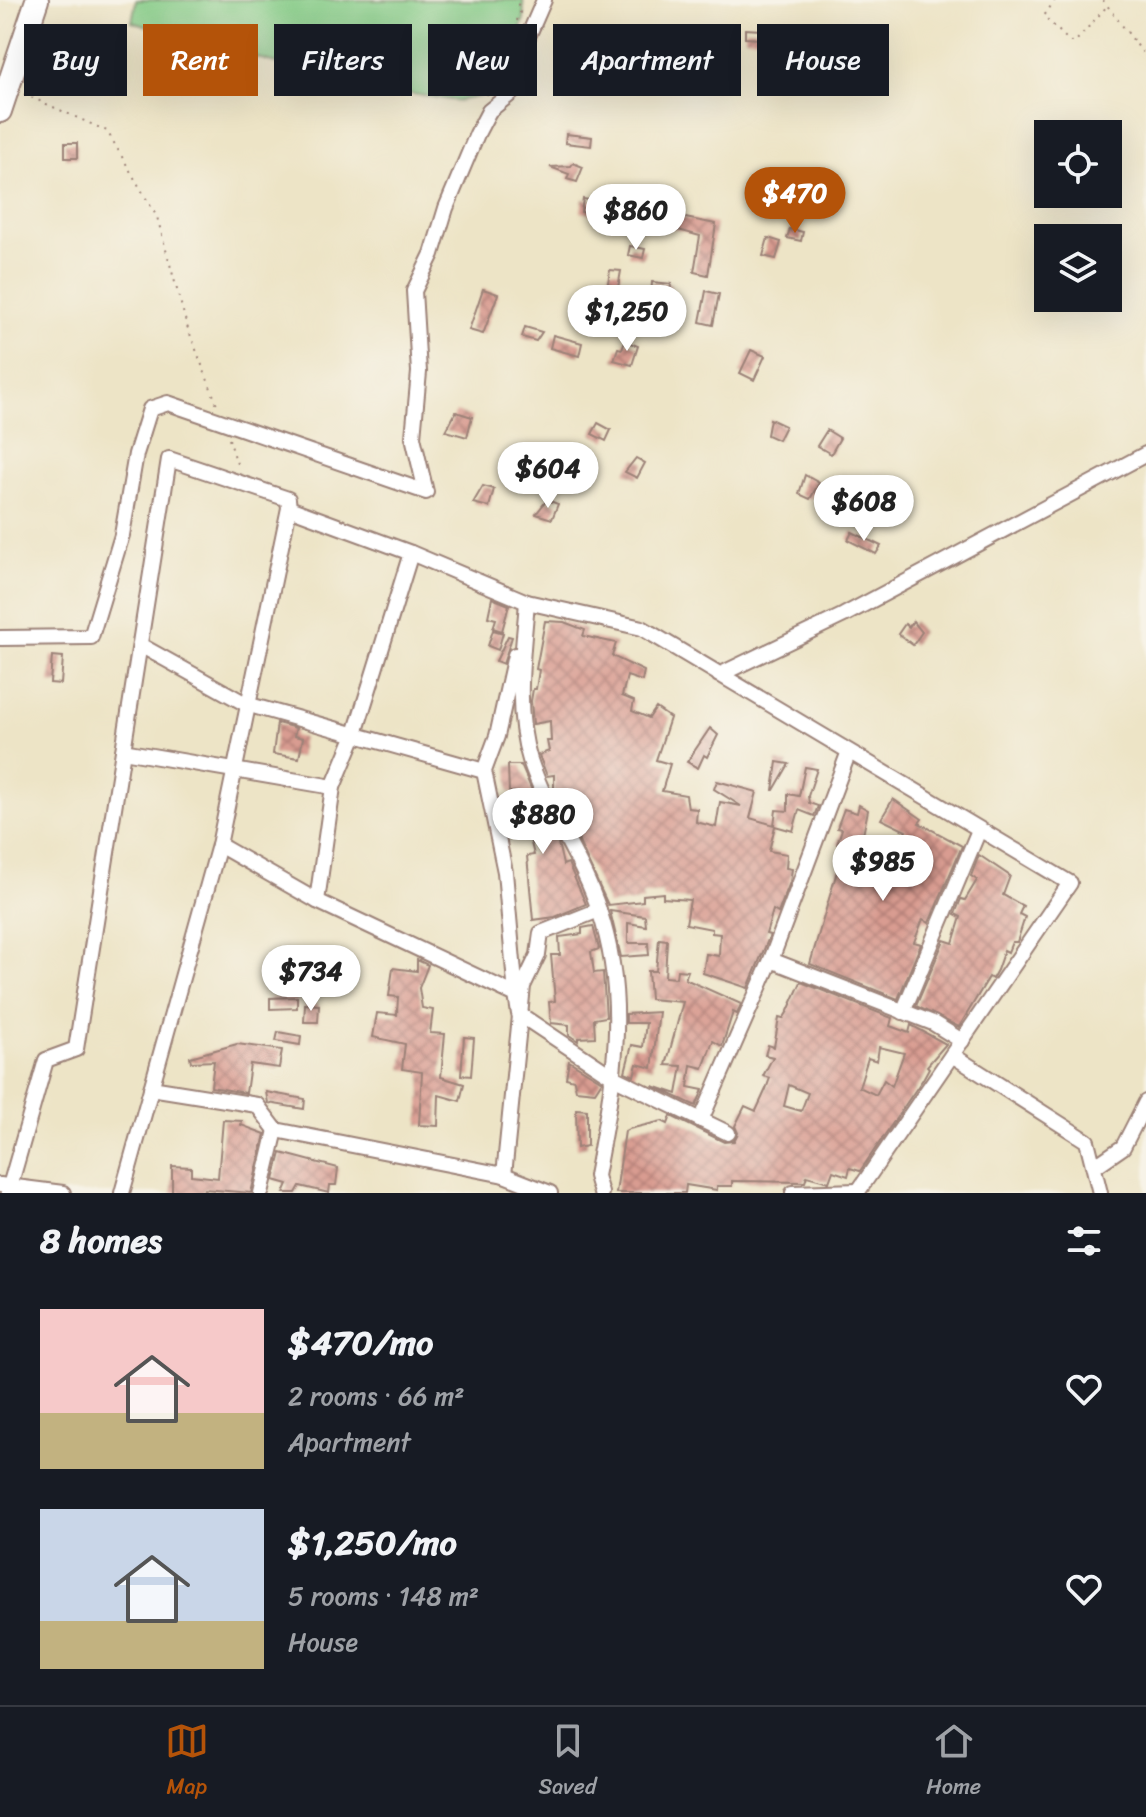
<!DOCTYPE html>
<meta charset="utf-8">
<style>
:root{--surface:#171b24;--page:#20242c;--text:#f1f3f6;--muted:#9ea1a6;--line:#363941;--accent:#b45309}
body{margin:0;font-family:Sriracha,sans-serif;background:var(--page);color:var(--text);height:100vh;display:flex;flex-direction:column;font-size:30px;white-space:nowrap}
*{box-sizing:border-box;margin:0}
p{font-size:26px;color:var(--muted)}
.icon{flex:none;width:44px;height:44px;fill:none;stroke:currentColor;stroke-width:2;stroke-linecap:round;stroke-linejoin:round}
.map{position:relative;height:1193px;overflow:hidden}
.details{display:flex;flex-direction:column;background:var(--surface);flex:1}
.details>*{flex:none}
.guide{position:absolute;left:24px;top:24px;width:1098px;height:72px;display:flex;gap:16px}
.buttons{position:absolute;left:1034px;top:120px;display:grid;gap:16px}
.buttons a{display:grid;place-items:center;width:88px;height:88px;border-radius:0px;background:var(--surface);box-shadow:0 8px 32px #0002;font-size:40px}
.price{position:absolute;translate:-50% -68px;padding:0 18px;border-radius:28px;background:#fff;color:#222;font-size:26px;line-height:52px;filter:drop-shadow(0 2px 4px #0008)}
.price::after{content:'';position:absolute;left:50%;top:48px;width:24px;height:18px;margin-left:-12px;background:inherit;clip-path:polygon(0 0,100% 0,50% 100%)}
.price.active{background:var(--accent);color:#fff}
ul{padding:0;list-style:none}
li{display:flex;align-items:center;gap:24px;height:200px;padding:0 40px}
li span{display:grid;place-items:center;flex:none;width:224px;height:160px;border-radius:0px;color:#555}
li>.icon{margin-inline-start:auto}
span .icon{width:96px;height:96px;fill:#fffc;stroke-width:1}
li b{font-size:34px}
h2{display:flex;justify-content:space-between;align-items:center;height:96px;padding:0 40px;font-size:34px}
.tag{padding:0 28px;border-radius:0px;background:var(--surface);box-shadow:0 8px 32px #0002;font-size:28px;line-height:72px}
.tag.active{background:var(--accent);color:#fff}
.tab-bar{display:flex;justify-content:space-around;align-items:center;height:112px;border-top:2px solid var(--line);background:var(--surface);font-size:22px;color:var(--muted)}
.tab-bar a{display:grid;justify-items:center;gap:4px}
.tab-bar .active{color:var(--accent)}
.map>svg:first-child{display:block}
.green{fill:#83ca85;stroke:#667458;stroke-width:2}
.building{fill:url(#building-cross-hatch);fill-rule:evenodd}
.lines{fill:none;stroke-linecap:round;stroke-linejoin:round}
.minor-casing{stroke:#9c8278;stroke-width:18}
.primary-casing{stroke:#9c8278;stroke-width:26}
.path{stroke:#9c8278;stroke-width:2;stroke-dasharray:2 6;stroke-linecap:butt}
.minor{stroke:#fff;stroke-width:14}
.primary{stroke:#fff;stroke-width:22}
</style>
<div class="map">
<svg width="1146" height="1193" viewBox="0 0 1146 1193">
<defs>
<pattern id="building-cross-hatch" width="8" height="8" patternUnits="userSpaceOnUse" patternTransform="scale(2)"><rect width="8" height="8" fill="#d99c91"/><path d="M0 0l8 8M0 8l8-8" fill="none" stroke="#b27f77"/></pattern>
</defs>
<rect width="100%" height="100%" fill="#f7f3e8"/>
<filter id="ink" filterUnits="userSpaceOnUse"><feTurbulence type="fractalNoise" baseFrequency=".0125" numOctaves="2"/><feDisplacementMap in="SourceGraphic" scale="16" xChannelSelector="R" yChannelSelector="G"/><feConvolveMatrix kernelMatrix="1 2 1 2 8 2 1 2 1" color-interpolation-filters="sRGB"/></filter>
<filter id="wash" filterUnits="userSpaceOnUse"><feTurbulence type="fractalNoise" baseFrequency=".006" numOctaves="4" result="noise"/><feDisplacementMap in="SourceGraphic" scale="32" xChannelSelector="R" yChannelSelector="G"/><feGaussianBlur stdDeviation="1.8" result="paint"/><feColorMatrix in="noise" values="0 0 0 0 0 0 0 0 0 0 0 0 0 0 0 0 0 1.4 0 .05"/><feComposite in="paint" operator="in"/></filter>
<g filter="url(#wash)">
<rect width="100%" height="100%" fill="#ede4c6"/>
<path class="green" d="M136,0H523L524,19L497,93L458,101L352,85L132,22Z"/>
<g id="blocks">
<g class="building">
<path d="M745,29L761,30L760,39L745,38Z"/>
<path d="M566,134L592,137L591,146L565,143Z"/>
<rect x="65" y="143" width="12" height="15"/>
<path d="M573,163L583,167L577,182L567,179L569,174L550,167L571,166Z"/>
<path d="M583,199L629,207L627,219L581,212Z"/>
<path d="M641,214L670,215L716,224L708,275L694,272L700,236L675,229H639Z"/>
<path d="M790,229L803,232L801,241L787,238Z"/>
<path d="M768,238L781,242L776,259L763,256Z"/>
<path d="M630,246L645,249L643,258L628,255Z"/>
<path d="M610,270L621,271L615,305L605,303Z"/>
<path d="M652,282L671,284L668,312L650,310Z"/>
<path d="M483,289L498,294L483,334L469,330Z"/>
<path d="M706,291L719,294L713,325L700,322Z"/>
<path d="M525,327L542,332L536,341L522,337Z"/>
<path d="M553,335L582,343L579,356L550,348Z"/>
<path d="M625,341L638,346L632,365L614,360L618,348L622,349Z"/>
<path d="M751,350L765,356L754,380L740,373Z"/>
<path d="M456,412L472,417L467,437L446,431Z"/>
<path d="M770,419L785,426L778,440L767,435Z"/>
<path d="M598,423L611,430L606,441L592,434Z"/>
<path d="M827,430L840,438L831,454L817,446Z"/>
<path d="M636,458L645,463L637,478L625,472Z"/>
<path d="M805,475L819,483L810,499L799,494Z"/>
<path d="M483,486L494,489L489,507L473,503Z"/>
<path d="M547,500L558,504L552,519L536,514Z"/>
<path d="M852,532L881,546L876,554L848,540Z"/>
<path d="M492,598L509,605L502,631L493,628L496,619L488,617Z"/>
<path d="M545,621L564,622L585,630L583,636L616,643L612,656L644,671L642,681L627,676L622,696L634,701L632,711L649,718L656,708L670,718L656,760L670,764L662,791L686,795L688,808L697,809L696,822L716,827L720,802L741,806L714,789L717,781L757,792L750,818L774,825L776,810L788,811V794L799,796L805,767L817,769L808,796L809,803L818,806L814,816L799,810L793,831L775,826L769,851L787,854L786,868L792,869L790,882L778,913L773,910L766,934L770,935L748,988L703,973L706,954L719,956L720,934L712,933V929L686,924L690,900L663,898V893L643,895V901L608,905L579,842L575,821H572L569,811L564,813L554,792V775L547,776L539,755L549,751L547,741H551L550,721L533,724L531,701L533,689H536L539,670L536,669Z"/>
<path d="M913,621L922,632L913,645L898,634L905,624L909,627Z"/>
<path d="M493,630L503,633L498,650L488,646Z"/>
<path d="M508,636L512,637L503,664L496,661Z"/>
<path d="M52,656L63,657L61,684L50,683Z"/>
<path d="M277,723L296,728L294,736L303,738L299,758L273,754Z"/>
<path d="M710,728L718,735L707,757L704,755L698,768L687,762Z"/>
<path d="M777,762L789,764L774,790H773Z"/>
<path d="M508,765H521L552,837L558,843L563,865L568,863L586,904L555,917L533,920L527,856L534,855L529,835H524L522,812H516L514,792H509Z"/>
<path d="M893,799L922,819L919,823L962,846L929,923L923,919L914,942L921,944L898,999L810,964L838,868L842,870L856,848L837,844L842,829L837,828L844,809L857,813L859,805L868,810L859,855L864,846L901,868L910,850L900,845L906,831L881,819Z"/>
<path d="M979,855L1010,876L1003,895L1023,906L1019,914L1025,917L1017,942H1012L1008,952L1004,950L997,970L992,979L989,977L959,1027L916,1006L944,940L953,943L961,917L955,914L961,899L965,900L977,880L971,876Z"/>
<path d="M610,911L645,916L646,926L628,923V943H648L649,955L621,957Z"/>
<path d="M593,926L599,949L591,952L594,973L603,972L606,1017L594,1019L595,1037L578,1038V1041L569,1035V1025L551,1023L549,1002L555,1001L551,955H560L559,937L582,934V928Z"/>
<path d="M659,939L667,940L665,977L676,978L677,970L688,971L685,979L741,1004L737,1014L733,1012L722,1046L713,1041L703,1068L691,1065L688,1087L703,1090L696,1106L653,1086L677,1094L682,1066L666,1065L683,1002L650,999L648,971H656Z"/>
<path d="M417,960L428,965L419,988L422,1008L433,1010L430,1033L445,1034L441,1077L464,1084L460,1101L439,1095L438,1126L419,1125L422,1072L402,1069L405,1044L373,1037L377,1013L397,1015L398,997L389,996L393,968L417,971Z"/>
<path d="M801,982L892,1018L890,1026L909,1033L911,1025L946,1044L927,1066L929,1068L923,1079L860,1171L850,1168L848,1176L833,1171L829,1182L807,1176L805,1182L732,1181V1186H717V1190L686,1185L685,1193H616L625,1131L629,1129L662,1121L668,1124L671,1116L724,1142L734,1141L738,1133L735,1126L745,1106L756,1111L766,1089L770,1078L763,1076L773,1057L765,1055L768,1045L774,1047L779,1018L783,1019L788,1011ZM879,1047L904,1053L892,1086L884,1080L876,1095L859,1087L868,1058L877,1061ZM789,1085L808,1093L801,1111L784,1106Z"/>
<path d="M297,997V1008L270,1009V998Z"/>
<path d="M305,1004L319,1005L318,1022H304Z"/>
<path d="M659,1012L652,1068L637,1064L634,1076L625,1072L632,1045L643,1047L646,1023H626V1014Z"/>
<path d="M278,1032L301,1036L300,1045L276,1041Z"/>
<path d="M464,1037L474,1038L471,1076L461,1075Z"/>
<path d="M237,1044L282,1050L279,1068L250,1064L246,1093L211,1087L214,1061L191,1062L190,1057Z"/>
<path d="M569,1061L602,1081L595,1092L576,1090L574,1080L566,1078Z"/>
<path d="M266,1092L305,1099L304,1109L268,1103Z"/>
<path d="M576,1109L587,1110V1146L577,1148Z"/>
<path d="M223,1120L242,1121L241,1125L265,1134L251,1193L204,1189L203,1193H172V1166L191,1167V1175L218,1178Z"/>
<path d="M281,1153L338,1168L336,1185H330L329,1193L300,1186L296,1193H284L288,1184L274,1180Z"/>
</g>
</g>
</g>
<g filter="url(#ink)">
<use href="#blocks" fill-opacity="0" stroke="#9c8278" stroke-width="2"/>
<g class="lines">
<g class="minor-casing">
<g id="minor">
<path d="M527,602C523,653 514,710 530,760C547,812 582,858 599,910C630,1002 613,1085 596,1176L601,1193"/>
<path d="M0,638L91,637L122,535L136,454L150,409L168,403L426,492L413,437L419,372L414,291L432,254L446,208L477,134L489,111L520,86L524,46L544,0"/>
<path d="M140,645L246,704L484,771"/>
<path d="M515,655L497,736L484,771L505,872L516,995"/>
<path d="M719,675L844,615L1146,454"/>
<path d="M123,751L333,787"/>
<path d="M219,845L317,901L516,995L519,1014L615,1078L728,1133"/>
<path d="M317,901L333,787L354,737L411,553"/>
<path d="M771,960L933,1023L962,1041"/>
<path d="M903,1012L979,830"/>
<path d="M952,1055L1087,1141L1100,1193"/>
<path d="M151,1088L257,1105L276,1130L504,1175L550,1193"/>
<path d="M701,1120L771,960L848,754"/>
<path d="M1094,1167L1123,1147L1146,1102"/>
<path d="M504,1175L523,986L538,955L541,933L599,910"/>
<path d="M0,1185L63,1193"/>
<path d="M8,1193L46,1060L76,1049L169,459L288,499L289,508L411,553L527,602L642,628L1070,883L857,1193"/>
<path d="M122,1193L219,845L289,508"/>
<path d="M261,1193L276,1130"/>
<path d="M793,1193L858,1191"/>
</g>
</g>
<g class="primary-casing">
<path id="primary" d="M0,111L37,0"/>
</g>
<g class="path">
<path d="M1055,0L1044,16L1070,42L1076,41L1108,5"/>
<path d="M1103,0L1146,57"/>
<path d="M24,94L107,131L157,217L187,326L218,407"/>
<path d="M487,95L520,13L517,0"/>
<path d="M229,439L238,467"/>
</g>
<use href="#minor" class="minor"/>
<use href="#primary" class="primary"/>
</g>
</g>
</svg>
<div class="buttons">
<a><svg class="icon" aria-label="locate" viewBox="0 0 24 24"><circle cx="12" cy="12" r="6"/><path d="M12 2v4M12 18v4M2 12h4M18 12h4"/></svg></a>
<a><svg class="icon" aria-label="layers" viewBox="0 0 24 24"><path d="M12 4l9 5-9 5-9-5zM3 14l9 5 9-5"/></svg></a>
</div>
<b class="price active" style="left:795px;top:235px">$470</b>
<b class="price" style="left:636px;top:252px">$860</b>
<b class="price" style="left:627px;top:353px">$1,250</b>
<b class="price" style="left:548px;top:510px">$604</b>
<b class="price" style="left:864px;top:543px">$608</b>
<b class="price" style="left:543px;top:856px">$880</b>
<b class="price" style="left:883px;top:903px">$985</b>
<b class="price" style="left:311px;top:1013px">$734</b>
<div class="guide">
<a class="tag">Buy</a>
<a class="tag active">Rent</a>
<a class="tag">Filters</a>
<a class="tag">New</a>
<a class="tag">Apartment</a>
<a class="tag">House</a>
</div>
</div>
<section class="details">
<h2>8 homes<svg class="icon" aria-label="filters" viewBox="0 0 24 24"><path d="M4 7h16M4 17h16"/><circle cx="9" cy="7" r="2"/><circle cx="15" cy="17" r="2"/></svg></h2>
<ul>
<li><span style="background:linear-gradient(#f6c9c9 65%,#c2b280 0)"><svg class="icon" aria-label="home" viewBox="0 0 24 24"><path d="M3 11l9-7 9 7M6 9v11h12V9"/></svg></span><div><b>$470/mo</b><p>2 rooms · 66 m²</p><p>Apartment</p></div><svg class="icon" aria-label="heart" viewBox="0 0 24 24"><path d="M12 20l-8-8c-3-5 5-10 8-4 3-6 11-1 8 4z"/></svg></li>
<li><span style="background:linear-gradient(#c9d6e8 70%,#c2b280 0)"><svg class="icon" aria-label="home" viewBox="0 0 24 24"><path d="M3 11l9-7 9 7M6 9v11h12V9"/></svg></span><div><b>$1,250/mo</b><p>5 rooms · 148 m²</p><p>House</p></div><svg class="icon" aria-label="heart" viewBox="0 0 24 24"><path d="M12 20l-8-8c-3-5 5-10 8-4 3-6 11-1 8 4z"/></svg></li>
</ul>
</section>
<nav class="tab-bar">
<a class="active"><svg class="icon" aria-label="map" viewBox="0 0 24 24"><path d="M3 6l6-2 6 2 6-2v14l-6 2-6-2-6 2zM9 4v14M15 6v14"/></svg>Map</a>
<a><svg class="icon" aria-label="saved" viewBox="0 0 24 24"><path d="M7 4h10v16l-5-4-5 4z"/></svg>Saved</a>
<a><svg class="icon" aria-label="home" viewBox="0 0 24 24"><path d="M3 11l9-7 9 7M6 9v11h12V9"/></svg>Home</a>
</nav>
